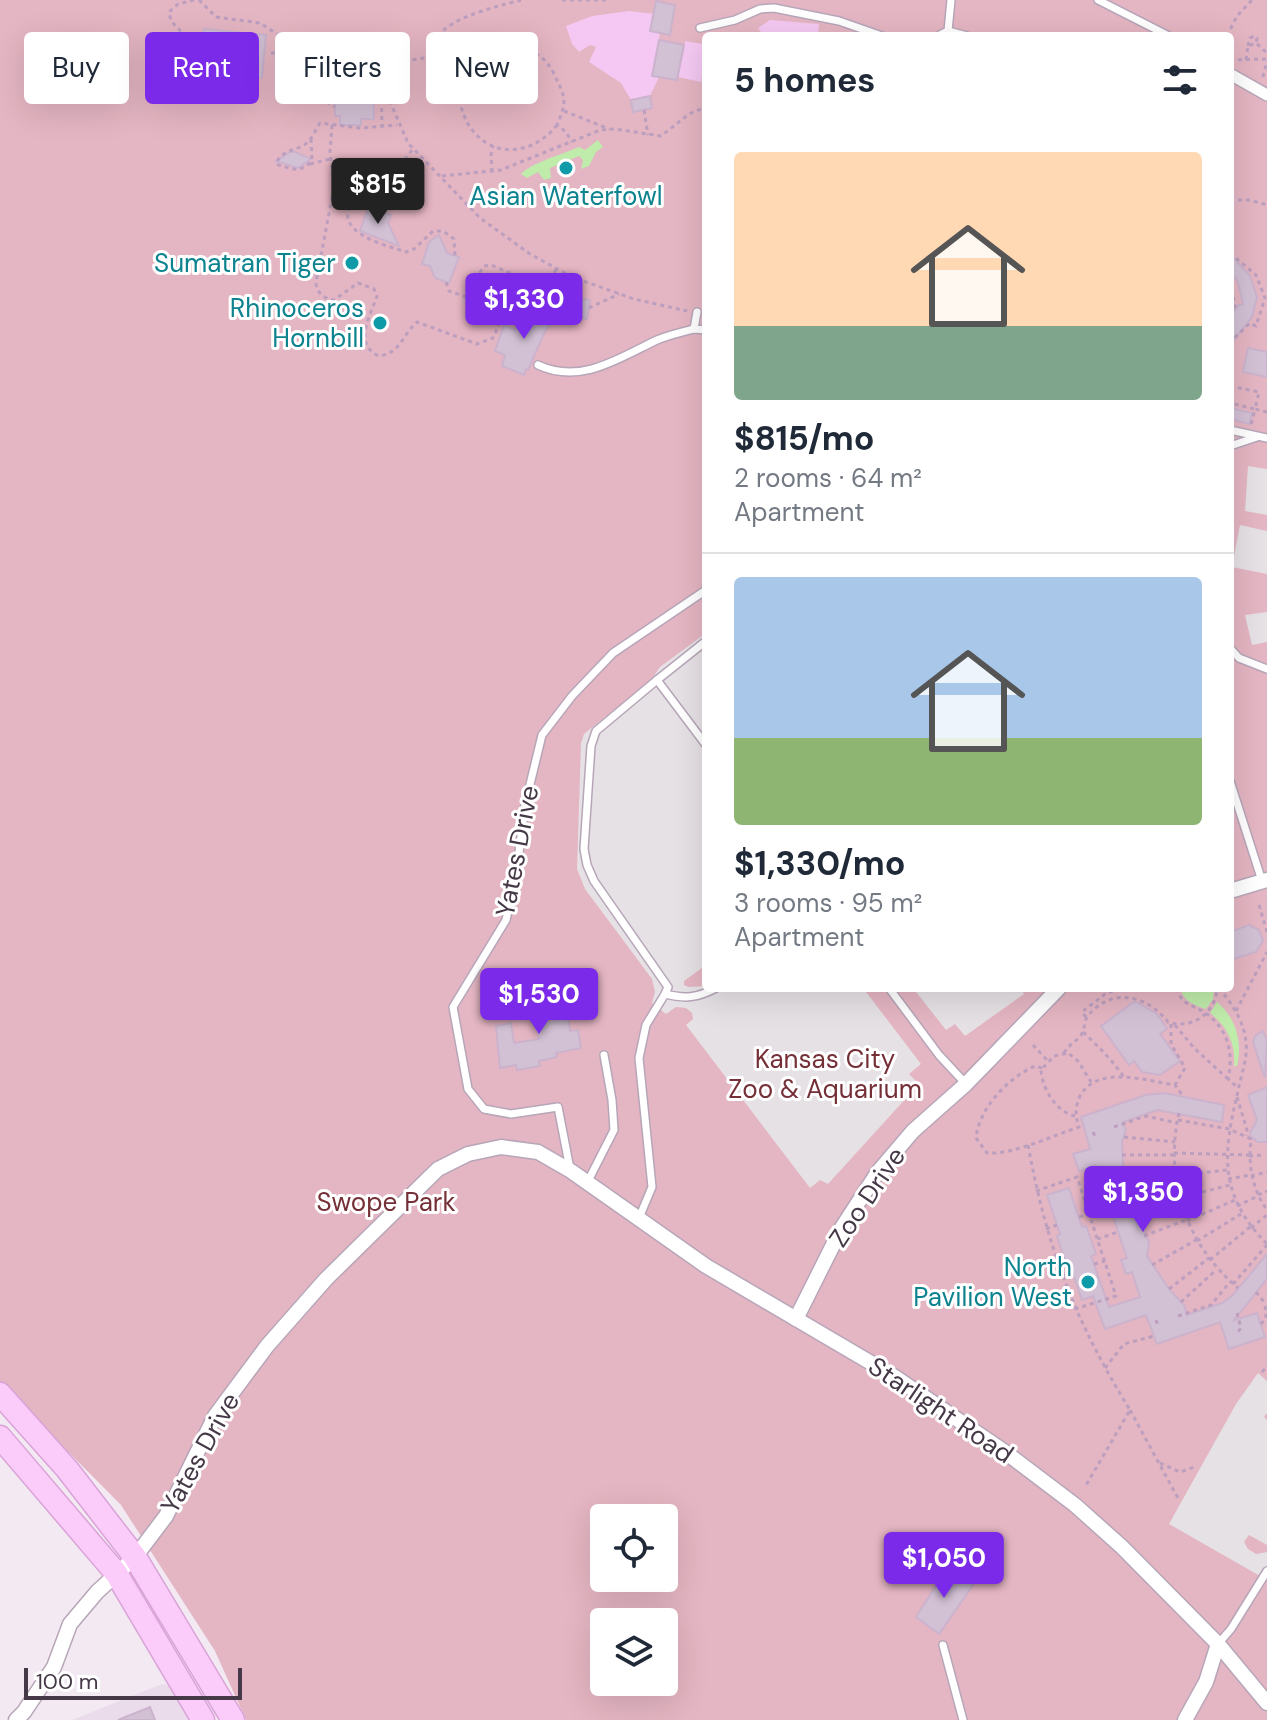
<!DOCTYPE html>
<meta charset="utf-8">
<style>
:root{--surface:#fff;--page:#f2f2f3;--text:#1f2937;--muted:#747a83;--line:#e0e1e3;--accent:#7b2aea}
body{margin:0;font-family:"DM Sans",sans-serif;background:var(--page);color:var(--text);height:100vh;display:flex;flex-direction:column;font-size:30px;white-space:nowrap}
*{box-sizing:border-box;margin:0}
p{font-size:26px;color:var(--muted)}
.icon{flex:none;width:44px;height:44px;fill:none;stroke:currentColor;stroke-width:2;stroke-linecap:round;stroke-linejoin:round}
.map{position:relative;flex:1;overflow:hidden}
.panel{position:absolute;left:702px;top:32px;width:532px;height:960px;display:flex;flex-direction:column;background:var(--surface);border-radius:8px;box-shadow:0 8px 32px #0002}
.panel>*{flex:none}
.top-card{position:absolute;left:24px;top:32px;width:558px;height:72px;display:flex;gap:16px}
.tools{position:absolute;left:590px;top:1504px;display:grid;gap:16px}
.tools a{display:grid;place-items:center;width:88px;height:88px;border-radius:8px;background:var(--surface);box-shadow:0 8px 32px #0002;font-size:40px}
.scale{position:absolute;left:24px;bottom:20px;width:218px;box-sizing:border-box;padding-left:8px;border:4px solid #453847;border-top:0;font-size:22px;line-height:28px;white-space:nowrap;color:#453847;-webkit-text-stroke:6px #fff;paint-order:stroke}
.price{position:absolute;translate:-50% -68px;padding:0 18px;border-radius:8px;background:var(--accent);color:#fff;font-size:26px;line-height:52px;filter:drop-shadow(0 2px 4px #0008)}
.price::after{content:'';position:absolute;left:50%;top:48px;width:24px;height:18px;margin-left:-12px;background:inherit;clip-path:polygon(0 0,100% 0,50% 100%)}
.price.active{background:#222;color:#fff}
ul{padding:0;list-style:none}
li{display:grid;align-content:center;gap:16px;height:424px;padding:0 32px}
li+li{border-top:2px solid var(--line)}
li span{display:grid;place-items:center;height:248px;border-radius:8px;color:#555}
li>.icon{margin-inline-start:auto}
span .icon{width:144px;height:144px;fill:#fffc;stroke-width:1}
li b{font-size:34px}
h2{display:flex;justify-content:space-between;align-items:center;height:96px;padding:0 32px;font-size:34px}
.chip{padding:0 28px;border-radius:8px;background:var(--surface);box-shadow:0 8px 32px #0002;font-size:28px;line-height:72px}
.chip.active{background:var(--accent);color:#fff}
.map>svg:first-child{display:block}
.residential{fill:#eadceb}
.green{fill:#e4b5c2;fill-rule:evenodd}
.sand{fill:#f4c8f2}
.parking{fill:#e5e1e5}
.water{fill:#bfebab}
.building{fill:#d2c0d4;stroke:#cbb3ce;stroke-width:2}
.lines{fill:none;stroke-linecap:round;stroke-linejoin:round}
.service-casing{stroke:#b7a6b8;stroke-width:10}
.pedestrian-casing{stroke:#b7a6b8;stroke-width:14}
.minor-casing{stroke:#b7a6b8;stroke-width:17}
.secondary-casing{stroke:#d9a3d8;stroke-width:25}
.path{stroke:#bc9fbf;stroke-width:3;stroke-dasharray:4 4;stroke-linecap:butt}
.service{stroke:#fff;stroke-width:7}
.pedestrian{stroke:#fff;stroke-width:11}
.minor{stroke:#fff;stroke-width:14}
.secondary{stroke:#fbccf9;stroke-width:22}
.culture-dot{fill:#0f9aa8;stroke:#fff;stroke-width:3}
.labels{text-anchor:middle;dominant-baseline:central;stroke-width:6;stroke-linejoin:round;paint-order:stroke}
.culture-label{font-size:26px;fill:#0d838f;stroke:#fff;text-anchor:end}
.street-label{font-size:26px;fill:#453847;stroke:#fff}
.park-label{font-size:26px;fill:#752f37;stroke:#fff}
</style>
<div class="map">
<svg width="1267" height="1720" viewBox="0 0 1267 1720">
<rect width="100%" height="100%" fill="#f3e9f3"/>
<path class="residential" d="M162,1684L174,1686L194,1720H72Z"/>
<path class="green" d="M0,0H1267V1720H246L215,1651L121,1505L0,1383ZM706,36H1230V988H706ZM604,1518H664V1578H604ZM604,1622H664V1682H604Z"/>
<g class="sand">
<path d="M629,11L654,14L660,33L653,75L659,77L650,96L631,100L621,83L589,62L596,47L590,45L579,52L572,44L566,26L592,16Z"/>
<path d="M770,20L819,24L818,36H760L762,34L758,28Z"/>
<path d="M685,41L702,44L706,50L701,82L678,77Z"/>
</g>
<g class="parking">
<path d="M1248,466L1267,469V515L1245,511Z"/>
<path d="M1240,525L1267,531V574L1232,567Z"/>
<path d="M1267,612V642L1252,645L1245,615Z"/>
<path d="M706,633V762L703,765L706,770V965L684,981V985L689,987L706,986V988H863L921,1064L909,1074L919,1084L828,1184L820,1180L810,1188L686,1025L693,1019L692,1013L686,1008L676,1007L666,1014L652,1003L655,992L652,979L585,889L577,869L581,743L584,734L651,680L660,667Z"/>
<path d="M913,988H1020L1024,994L965,1036L955,1024L946,1030Z"/>
<path d="M1258,1373L1267,1381V1413L1264,1417L1267,1420V1545L1249,1535L1244,1542L1248,1549L1256,1554L1267,1552V1580L1169,1524L1236,1404Z"/>
</g>
<g class="water">
<path d="M598,140L603,147L596,152L589,166L581,169L583,160L579,156L550,168L551,178L544,180L538,172L527,178L521,174C531,163 563,154 579,147L585,150Z"/>
<path d="M1180,988H1214L1213,999L1206,1009C1194,1005 1184,1002 1180,988Z"/>
<path d="M1217,1002C1236,1018 1243,1042 1237,1066H1234C1236,1044 1227,1026 1210,1013Z"/>
</g>
<g class="building">
<path d="M656,1L675,5L670,35L650,31Z"/>
<path d="M204,29L266,35L262,78L199,71Z"/>
<path d="M659,40L684,45L677,80L652,76Z"/>
<path d="M341,56H367V64H373L374,119H361V125H340V116H335V68H340Z"/>
<path d="M650,96L652,108L633,112L631,100Z"/>
<path d="M290,152H295L311,159L298,168L276,161Z"/>
<path d="M369,206L391,215L388,223L399,246L360,231Z"/>
<path d="M439,235L447,253L459,257L449,283L435,278L430,266L422,264L429,242Z"/>
<path d="M1230,254L1250,276L1257,297L1252,317L1230,345V318L1237,306L1243,304L1238,282L1230,271Z"/>
<path d="M566,297L590,300L587,319L563,315Z"/>
<path d="M546,306L557,316L545,331L528,370L526,369L524,375L502,366L505,355L495,351L504,325L515,330L520,316L533,321Z"/>
<path d="M1248,348L1267,352V377L1243,372Z"/>
<path d="M1230,408L1252,413L1250,424L1230,419Z"/>
<path d="M1249,925L1259,930L1263,941L1256,952L1230,960V932Z"/>
<path d="M555,988L559,1008L566,1007L570,1031L578,1030L581,1048L556,1053L557,1057L539,1061L540,1066L517,1070L516,1065L500,1068L496,1026L511,1023L514,1043L539,1039L537,1029L540,1028L533,992Z"/>
<path d="M1135,1001L1157,1014L1167,1029L1160,1034L1180,1061L1160,1075L1142,1072L1134,1061L1129,1065L1101,1026Z"/>
<path d="M1263,1031L1267,1040L1265,1078L1253,1042L1255,1036Z"/>
<path d="M1267,1087V1142H1258L1251,1137L1250,1133L1257,1120L1248,1095Z"/>
<path d="M1164,1093L1224,1105L1222,1122L1157,1110L1123,1122L1126,1130L1122,1142L1124,1188L1126,1198L1136,1202L1138,1208L1136,1212L1149,1243L1147,1256L1169,1289L1184,1305L1187,1315L1222,1303L1232,1296L1267,1254V1279L1234,1320L1257,1313L1265,1337L1229,1349L1220,1322L1157,1344L1146,1315L1105,1329L1093,1296L1082,1300L1069,1263L1066,1264L1057,1236L1060,1234L1047,1195L1069,1188L1082,1227L1086,1226L1096,1254L1091,1256L1109,1307L1140,1297L1132,1272L1126,1274L1121,1260L1127,1258L1109,1204L1103,1206L1098,1192L1104,1190L1096,1166L1079,1171L1073,1154L1090,1149L1081,1117L1146,1095Z"/>
<path d="M948,1567L973,1585L939,1634L916,1617Z"/>
<path d="M150,1707L155,1720H118Z"/>
</g>
<g class="lines">
<g class="service-casing">
<g id="service">
<path d="M1098,0L1169,36"/>
<path d="M700,28L735,20L760,9L774,8L839,21L882,36"/>
<path d="M948,31L967,36"/>
<path d="M938,36L948,31L951,0"/>
<path d="M697,312L694,329L706,330"/>
<path d="M538,365C581,385 619,358 657,340C669,335 682,332 694,329"/>
<path d="M1230,430L1267,438"/>
<path d="M1230,446L1257,437"/>
<path d="M706,641L657,680L706,745"/>
<path d="M1230,648L1239,658L1267,669"/>
<path d="M657,680L596,731L591,746L584,849L587,865L594,881L668,987L665,994C685,999 697,998 716,988"/>
<path d="M1230,781L1262,881"/>
<path d="M889,988L939,1055L966,1084"/>
<path d="M570,1169L558,1107L511,1114L484,1109L468,1089L453,1007L506,920L516,876L525,805L542,735L572,696L613,653L706,590"/>
<path d="M587,1183L614,1130L612,1100L604,1055"/>
<path d="M639,1218L652,1187L639,1058L646,1025L665,994"/>
<path d="M1218,1644L1231,1629L1267,1571"/>
<path d="M943,1645L963,1720"/>
</g>
</g>
<g class="pedestrian-casing">
<path id="pedestrian" d="M1230,74L1267,95"/>
</g>
<g class="minor-casing">
<g id="minor">
<path d="M1230,891L1267,880"/>
<path d="M796,1319L841,1229L878,1172L913,1131L966,1084L1059,988"/>
<path d="M16,1720L24,1712L54,1667L70,1624L97,1592L135,1557L166,1516L215,1416L267,1346L326,1279L438,1169L468,1154L501,1147L538,1152L571,1171L706,1266L895,1377L1005,1452L1075,1505L1122,1547L1218,1644L1267,1703"/>
<path d="M1185,1720L1206,1682L1218,1644"/>
</g>
</g>
<g class="secondary-casing">
<g id="secondary">
<path d="M0,1394L67,1469L135,1557L233,1720"/>
<path d="M0,1437L116,1573L203,1720"/>
</g>
</g>
<g class="path">
<path d="M194,0L178,4L169,12L171,21L195,46"/>
<path d="M199,0L216,17L260,23L300,49L316,68L328,103L335,107"/>
<path d="M521,0C499,6 449,17 437,38C434,44 434,51 430,57L386,64L381,68V81L408,143L480,218L530,254L572,277L634,299L687,311"/>
<path d="M562,0H607"/>
<path d="M1227,36L1237,16L1252,0"/>
<path d="M1248,46L1250,38L1254,36L1257,38L1256,43"/>
<path d="M271,53H278L286,43"/>
<path d="M344,56L367,54L381,67"/>
<path d="M1230,60L1267,59"/>
<path d="M1246,60L1248,46L1256,43L1267,53"/>
<path d="M338,68V60H341"/>
<path d="M1263,77L1267,61"/>
<path d="M381,84L382,125"/>
<path d="M644,110L648,135"/>
<path d="M564,111L609,129"/>
<path d="M332,125L330,152L334,187L316,282C316,292 324,299 334,300L358,283L374,289L377,296C371,315 352,344 379,356C401,353 402,335 417,322L477,344L493,338L501,320C489,304 467,297 449,291L446,282"/>
<path d="M557,125C543,143 520,154 498,148C484,144 472,133 466,120C436,59 526,16 554,74C565,97 568,100 557,125L566,132L572,142"/>
<path d="M311,139L312,160C302,174 291,169 276,164C282,148 298,152 309,141C313,136 316,129 320,123L361,128L397,125"/>
<path d="M412,150L397,170L385,199C375,204 365,194 355,200C351,203 349,206 348,211C343,236 389,246 406,252L414,249L433,231H443L454,239L455,256"/>
<path d="M310,164L330,159"/>
<path d="M492,172L491,155L493,146"/>
<path d="M442,176L501,170L600,130L615,129L661,136L689,114L706,107"/>
<path d="M334,187L353,202"/>
<path d="M1230,200H1250L1267,205"/>
<path d="M1230,253L1256,275L1265,298L1256,326L1250,323L1230,342"/>
<path d="M556,269C553,276 551,283 548,290L534,294L527,302C513,298 487,287 480,272L484,266L491,265L534,283C544,285 556,284 563,294V304H565"/>
<path d="M1230,281L1235,306L1230,315"/>
<path d="M515,299L512,307L523,315L532,311L527,302"/>
<path d="M589,308L619,294"/>
<path d="M498,315L512,307"/>
<path d="M1230,386L1259,392L1255,409L1230,403"/>
<path d="M1251,424L1255,409L1267,412"/>
<path d="M1259,905L1267,932"/>
<path d="M1143,988H1152"/>
<path d="M1177,988C1181,1005 1191,1004 1204,1012C1228,1028 1234,1053 1228,1079L1237,1087"/>
<path d="M1219,988C1232,1004 1244,1021 1246,1042C1248,1058 1241,1075 1238,1091C1223,1154 1218,1194 1267,1244"/>
<path d="M1236,1011L1267,952"/>
<path d="M1086,1017L1082,1012L1105,994L1120,988"/>
<path d="M1171,1024V1044L1185,1068L1175,1085"/>
<path d="M1175,1025L1194,1048L1228,1079"/>
<path d="M1083,1032C1098,1046 1111,1059 1124,1077"/>
<path d="M1033,1045L1047,1060"/>
<path d="M1064,1053C1068,1045 1076,1042 1081,1035C1085,1030 1084,1022 1087,1017C1111,986 1147,995 1168,1022C1192,1030 1216,1013 1217,988"/>
<path d="M1042,1068L1035,1066C1008,1078 979,1108 976,1138L987,1153C1013,1155 1054,1135 1079,1127C1075,1116 1075,1107 1080,1096C1098,1064 1147,1081 1175,1085L1183,1096"/>
<path d="M1237,1097L1247,1130V1136"/>
<path d="M1179,1113C1164,1180 1186,1244 1238,1288"/>
<path d="M1075,1116C1056,1112 1042,1088 1041,1070L1054,1056L1068,1053L1078,1061L1091,1082"/>
<path d="M1178,1120L1229,1129L1251,1139C1248,1165 1252,1189 1267,1210"/>
<path d="M1114,1127L1146,1116L1177,1123"/>
<path d="M1093,1132L1095,1136"/>
<path d="M1124,1137L1175,1142"/>
<path d="M1028,1145C1047,1248 1075,1321 1130,1410L1085,1487"/>
<path d="M1174,1153L1249,1155"/>
<path d="M1122,1155H1174"/>
<path d="M1249,1156L1265,1155"/>
<path d="M1175,1176L1227,1170"/>
<path d="M1251,1176L1267,1172"/>
<path d="M1228,1179L1251,1175"/>
<path d="M1124,1184L1175,1177"/>
<path d="M1036,1191L1077,1177L1116,1296L1075,1309"/>
<path d="M1258,1195L1267,1191"/>
<path d="M1179,1198L1230,1185"/>
<path d="M1237,1206L1258,1196"/>
<path d="M1137,1212L1179,1199"/>
<path d="M1079,1217L1089,1214"/>
<path d="M1187,1221L1235,1200"/>
<path d="M1251,1228L1267,1215"/>
<path d="M1046,1229L1057,1225"/>
<path d="M1144,1236L1186,1220"/>
<path d="M1097,1239L1118,1232"/>
<path d="M1197,1241L1241,1214"/>
<path d="M1210,1260L1250,1227"/>
<path d="M1094,1264L1105,1261"/>
<path d="M1152,1265L1196,1240"/>
<path d="M1061,1275L1072,1272"/>
<path d="M1233,1284L1267,1245"/>
<path d="M1169,1289L1209,1258"/>
<path d="M1256,1292L1265,1303"/>
<path d="M1181,1302L1216,1270"/>
<path d="M1237,1313L1241,1328L1237,1333"/>
<path d="M1178,1316L1211,1305L1230,1282"/>
<path d="M1156,1320L1158,1326"/>
<path d="M1261,1324L1266,1318L1265,1303"/>
<path d="M1105,1368L1124,1344L1154,1336"/>
<path d="M1262,1372L1267,1367"/>
<path d="M1130,1410L1179,1500"/>
<path d="M1160,1463L1180,1472L1197,1466"/>
</g>
<use href="#service" class="service"/>
<use href="#pedestrian" class="pedestrian"/>
<use href="#minor" class="minor"/>
<use href="#secondary" class="secondary"/>
</g>
<g class="culture-dot">
<circle cx="566" cy="168" r="8"/>
<circle cx="352" cy="263" r="8"/>
<circle cx="380" cy="323" r="8"/>
<circle cx="1088" cy="1282" r="8"/>
</g>
<g class="labels">
<g class="culture-label">
<text x="566" y="196" text-anchor="middle">Asian Waterfowl</text>
<text x="336" y="263">Sumatran Tiger</text>
<text x="364" y="308">Rhinoceros<tspan x="364" dy="30">Hornbill</tspan></text>
<text x="1072" y="1267">North<tspan x="1072" dy="30">Pavilion West</tspan></text>
</g>
<g class="street-label">
<text transform="translate(517 851) rotate(-79)">Yates Drive</text>
<text transform="translate(867 1197) rotate(-56)">Zoo Drive</text>
<text transform="translate(941 1410) rotate(34)">Starlight Road</text>
<text transform="translate(200 1453) rotate(-61)">Yates Drive</text>
</g>
<g class="park-label">
<text x="825" y="1059">Kansas City<tspan x="825" dy="30">Zoo &amp; Aquarium</tspan></text>
<text x="386" y="1202">Swope Park</text>
</g>
</g>
</svg>
<div class="tools">
<a><svg class="icon" aria-label="locate" viewBox="0 0 24 24"><circle cx="12" cy="12" r="6"/><path d="M12 2v4M12 18v4M2 12h4M18 12h4"/></svg></a>
<a><svg class="icon" aria-label="layers" viewBox="0 0 24 24"><path d="M12 4l9 5-9 5-9-5zM3 14l9 5 9-5"/></svg></a>
</div>
<div class="scale">100 m</div>
<b class="price active" style="left:378px;top:226px">$815</b>
<b class="price" style="left:524px;top:341px">$1,330</b>
<b class="price" style="left:539px;top:1036px">$1,530</b>
<b class="price" style="left:1143px;top:1234px">$1,350</b>
<b class="price" style="left:944px;top:1600px">$1,050</b>
<div class="top-card">
<a class="chip">Buy</a>
<a class="chip active">Rent</a>
<a class="chip">Filters</a>
<a class="chip">New</a>
</div>
<section class="panel">
<h2>5 homes<svg class="icon" aria-label="filters" viewBox="0 0 24 24"><path d="M4 7h16M4 17h16"/><circle cx="9" cy="7" r="2"/><circle cx="15" cy="17" r="2"/></svg></h2>
<ul>
<li><span style="background:linear-gradient(#ffd9b3 70%,#7fa58c 0)"><svg class="icon" aria-label="home" viewBox="0 0 24 24"><path d="M3 11l9-7 9 7M6 9v11h12V9"/></svg></span><div><b>$815/mo</b><p>2 rooms · 64 m²</p><p>Apartment</p></div></li>
<li><span style="background:linear-gradient(#a9c7e8 65%,#8fb573 0)"><svg class="icon" aria-label="home" viewBox="0 0 24 24"><path d="M3 11l9-7 9 7M6 9v11h12V9"/></svg></span><div><b>$1,330/mo</b><p>3 rooms · 95 m²</p><p>Apartment</p></div></li>
</ul>
</section>
</div>
